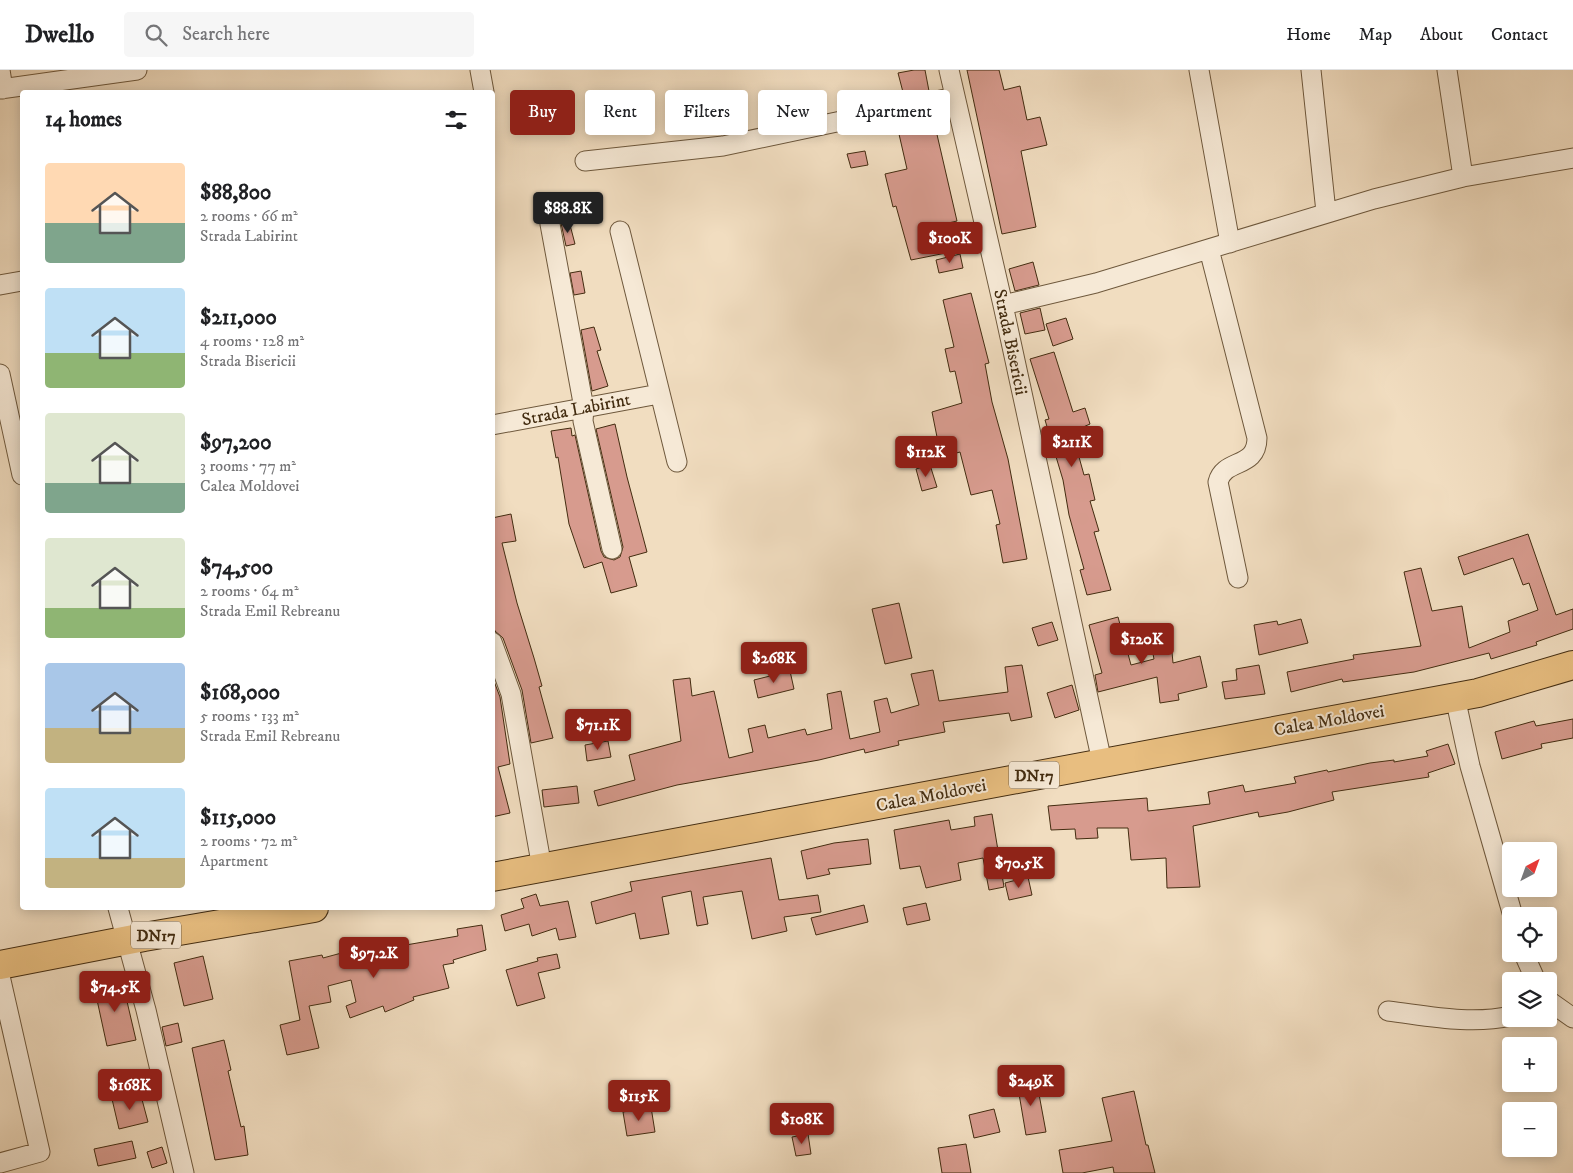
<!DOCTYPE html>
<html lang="en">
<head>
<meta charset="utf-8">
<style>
	body { margin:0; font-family:"IM FELL DW Pica",serif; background:#f6f6f6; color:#202124; height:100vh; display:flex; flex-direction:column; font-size:19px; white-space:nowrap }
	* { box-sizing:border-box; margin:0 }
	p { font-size:16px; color:#757577 }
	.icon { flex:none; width:28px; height:28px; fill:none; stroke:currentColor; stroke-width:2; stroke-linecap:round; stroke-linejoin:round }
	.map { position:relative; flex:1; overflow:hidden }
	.drawer { position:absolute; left:20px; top:20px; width:475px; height:820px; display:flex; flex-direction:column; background:#fff; border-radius:5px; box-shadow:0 2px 12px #0003 }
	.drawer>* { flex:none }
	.guide { position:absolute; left:510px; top:20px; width:475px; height:45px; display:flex; gap:10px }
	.needle { width:32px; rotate:41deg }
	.fabs { position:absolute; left:1502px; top:772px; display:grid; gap:10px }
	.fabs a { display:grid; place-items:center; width:55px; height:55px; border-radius:5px; background:#fff; box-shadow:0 2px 12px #0003; font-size:25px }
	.price { position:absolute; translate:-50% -42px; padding:0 11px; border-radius:5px; background:#8f2418; color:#fff; font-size:16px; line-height:32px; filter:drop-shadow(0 1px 2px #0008) }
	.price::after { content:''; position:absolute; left:50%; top:30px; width:15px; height:11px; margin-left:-8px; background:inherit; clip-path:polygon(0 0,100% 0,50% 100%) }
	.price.active { background:#222; color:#fff }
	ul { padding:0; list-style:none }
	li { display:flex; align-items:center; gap:15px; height:125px; padding:0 25px }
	li span { display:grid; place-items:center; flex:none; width:140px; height:100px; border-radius:5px; color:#555 }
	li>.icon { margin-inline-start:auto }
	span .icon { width:60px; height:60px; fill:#fffc; stroke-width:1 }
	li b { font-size:21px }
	h2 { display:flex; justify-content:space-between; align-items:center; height:60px; padding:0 25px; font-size:21px }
	.pill { padding:0 18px; border-radius:5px; background:#fff; box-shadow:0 2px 12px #0003; font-size:18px; line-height:45px }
	.pill.active { background:#8f2418; color:#fff }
	header { display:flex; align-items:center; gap:30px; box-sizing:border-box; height:70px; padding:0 25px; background:#fff; border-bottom:1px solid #e0e0e0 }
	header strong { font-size:24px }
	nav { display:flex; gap:28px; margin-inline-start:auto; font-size:18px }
	.search { width:350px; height:45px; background:#f6f6f6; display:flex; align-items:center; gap:12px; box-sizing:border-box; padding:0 18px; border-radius:5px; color:#757577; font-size:19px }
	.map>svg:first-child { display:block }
	.building { fill:#d79b8e; stroke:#432c10 }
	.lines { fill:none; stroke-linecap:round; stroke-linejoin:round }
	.minor-casing { stroke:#6e583c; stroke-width:21 }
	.highway-casing { stroke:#432c10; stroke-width:30 }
	.minor { stroke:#f6e9d6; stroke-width:19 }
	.highway { stroke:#e8be80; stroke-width:28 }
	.labels { text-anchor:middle; stroke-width:4; stroke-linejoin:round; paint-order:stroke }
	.shield { fill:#f6e9d6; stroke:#79654b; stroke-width:1 }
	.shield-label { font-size:16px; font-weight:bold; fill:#432c10 }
	.street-label { font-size:18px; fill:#432c10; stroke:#f6e9d6 }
</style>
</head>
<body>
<header>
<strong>Dwello</strong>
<div class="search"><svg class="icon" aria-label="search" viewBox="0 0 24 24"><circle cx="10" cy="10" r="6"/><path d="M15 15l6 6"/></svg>Search here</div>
<nav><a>Home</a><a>Map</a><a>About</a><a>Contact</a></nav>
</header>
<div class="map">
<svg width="1573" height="1103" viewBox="0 0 1573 1103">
	<rect width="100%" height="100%" fill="#f1ddc0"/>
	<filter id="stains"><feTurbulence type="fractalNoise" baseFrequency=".004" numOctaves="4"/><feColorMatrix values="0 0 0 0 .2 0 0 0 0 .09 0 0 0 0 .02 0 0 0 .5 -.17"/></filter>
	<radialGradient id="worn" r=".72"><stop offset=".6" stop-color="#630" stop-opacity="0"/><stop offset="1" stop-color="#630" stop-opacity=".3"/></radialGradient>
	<path class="building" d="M 914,0 L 925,0 L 929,21 L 904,26 L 898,3 Z
		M 967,0 L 999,0 L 1004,20 L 1020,16 L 1027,50 L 1040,47 L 1047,75 L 1021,81 L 1036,157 L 1002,164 Z
		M 932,43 L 957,151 L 940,155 L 946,183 L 911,190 L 896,136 L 893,137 L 885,104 L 907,99 L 896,51 Z
		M 865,81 L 868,95 L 851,98 L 847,84 Z
		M 569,151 L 575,174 L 566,176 L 561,153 Z
		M 960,184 L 963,198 L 939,203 L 936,190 Z
		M 1033,192 L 1039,215 L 1015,221 L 1009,199 Z
		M 581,201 L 585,223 L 574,225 L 570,203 Z
		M 971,223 L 989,293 L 985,294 L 992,332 L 1008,389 L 1027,489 L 1003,493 L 996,455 L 1000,454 L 992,420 L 971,425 L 960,382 L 938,388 L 934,373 L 938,372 L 932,342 L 962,333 L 955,301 L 950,302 L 945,279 L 954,277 L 943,230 Z
		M 1040,238 L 1045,260 L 1025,264 L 1020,243 Z
		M 1066,248 L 1073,269 L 1053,276 L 1046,254 Z
		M 594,257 L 601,280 L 597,281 L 608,316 L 592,321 L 581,260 Z
		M 1054,282 L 1073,342 L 1085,338 L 1090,354 L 1081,358 L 1083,366 L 1074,369 L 1084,405 L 1089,404 L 1095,430 L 1090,431 L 1099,461 L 1094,462 L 1111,520 L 1087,525 L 1080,500 L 1084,499 L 1069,445 L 1063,410 L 1045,350 L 1049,349 L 1030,289 Z
		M 615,354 L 627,407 L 647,482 L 629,487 L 637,516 L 611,523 L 602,492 L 584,498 L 569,454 L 558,387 L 556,388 L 551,361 L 571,358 L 572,366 L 575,365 L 601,481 L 604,487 L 614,490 L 620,487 L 623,477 L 596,359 Z
		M 930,395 L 937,417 L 922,421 L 916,399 Z
		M 511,444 L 516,471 L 502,473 L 517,533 L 534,588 L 542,616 L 539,617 L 553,668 L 531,673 L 522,620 L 503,568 L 495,561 L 492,553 L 492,448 Z
		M 1528,464 L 1556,545 L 1573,539 L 1573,559 L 1536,572 L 1537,575 L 1491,589 L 1489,583 L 1414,602 L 1343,612 L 1342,609 L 1291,622 L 1287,602 L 1354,589 L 1353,585 L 1421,576 L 1404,502 L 1421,498 L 1432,541 L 1462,536 L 1469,578 L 1510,562 L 1508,551 L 1538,540 L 1529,513 L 1523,515 L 1513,488 L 1464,505 L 1458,487 Z
		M 899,533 L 912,588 L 885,594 L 872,539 Z
		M 1118,547 L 1131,595 L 1154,589 L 1153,584 L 1172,582 L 1173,593 L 1200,586 L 1207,617 L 1178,624 L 1179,630 L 1160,633 L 1157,607 L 1098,622 L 1095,605 L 1102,603 L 1089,555 Z
		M 1301,549 L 1308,573 L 1259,585 L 1254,555 L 1277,551 L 1278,555 Z
		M 1052,552 L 1058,570 L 1038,576 L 1032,558 Z
		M 1022,595 L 1032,647 L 1011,651 L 1009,643 L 943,652 L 945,662 L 898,671 L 899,675 L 865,683 L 864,679 L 819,690 L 677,715 L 598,736 L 594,721 L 635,710 L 629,685 L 681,671 L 673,610 L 690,608 L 692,626 L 714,621 L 729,688 L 753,682 L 748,659 L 765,655 L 768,668 L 805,659 L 807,665 L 832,659 L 827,624 L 841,621 L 850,669 L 880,662 L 874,631 L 887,628 L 891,643 L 919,635 L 911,604 L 933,600 L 939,631 L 1008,622 L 1005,597 Z
		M 1259,595 L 1265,624 L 1225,629 L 1222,612 L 1237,610 L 1236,599 Z
		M 790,601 L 794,619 L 758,628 L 754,610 Z
		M 492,606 L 500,627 L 510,694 L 498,697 L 510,743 L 492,747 Z
		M 1072,615 L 1079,640 L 1055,648 L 1047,623 Z
		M 1573,649 L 1573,668 L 1541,674 L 1542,678 L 1502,689 L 1495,662 L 1534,651 L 1536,656 Z
		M 608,671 L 611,687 L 587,691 L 585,675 Z
		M 1448,674 L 1455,694 L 1428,703 L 1429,707 L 1332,722 L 1334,730 L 1288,742 L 1259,747 L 1258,742 L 1193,756 L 1200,817 L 1167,818 L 1166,788 L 1131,790 L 1128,758 L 1097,758 L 1098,768 L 1076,769 L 1075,759 L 1051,760 L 1048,736 L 1147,728 L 1148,741 L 1210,734 L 1208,722 L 1243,715 L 1245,722 L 1296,713 L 1294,707 L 1327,700 L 1328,702 L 1370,693 L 1394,690 L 1394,692 L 1428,686 L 1426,681 Z
		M 577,716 L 579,733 L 544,737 L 542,720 Z
		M 992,744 L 1004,817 L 989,820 L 983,788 L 958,793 L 961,810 L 926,818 L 920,796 L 900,799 L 894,760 L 949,750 L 951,760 L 975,756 L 974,747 Z
		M 868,769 L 871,794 L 828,799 L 830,804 L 807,809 L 801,781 L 834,773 Z
		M 771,788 L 779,830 L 818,825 L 821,842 L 784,847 L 787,861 L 752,869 L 742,821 L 703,827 L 708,854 L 697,856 L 691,821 L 662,827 L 669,864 L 640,869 L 635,843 L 596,854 L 591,832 L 632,821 L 630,812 Z
		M 1028,807 L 1032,825 L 1009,830 L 1005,813 Z
		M 536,824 L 540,836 L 568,831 L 576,867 L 559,870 L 556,858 L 532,866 L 529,854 L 505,861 L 501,845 L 524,838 L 521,829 Z
		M 926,833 L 930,850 L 907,855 L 903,838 Z
		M 864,835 L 868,852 L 816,865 L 811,848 Z
		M 482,855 L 486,880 L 453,890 L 454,893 L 443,895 L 449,918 L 413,927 L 414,930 L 385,942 L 383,936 L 350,948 L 346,936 L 356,932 L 351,910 L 328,916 L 331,932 L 309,936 L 319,978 L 287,985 L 280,955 L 300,950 L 289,891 L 322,885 L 323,888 L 360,878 L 361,882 L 399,870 L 400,876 L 458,866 L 457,859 Z
		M 557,884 L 560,898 L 538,903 L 545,928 L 517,936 L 506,900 L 538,891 L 537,888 Z
		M 203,886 L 213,929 L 184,936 L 174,893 Z
		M 122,910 L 136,970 L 107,976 L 94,916 Z
		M 178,953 L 182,972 L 166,976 L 162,957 Z
		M 224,970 L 231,1000 L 228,1001 L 241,1057 L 244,1056 L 248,1085 L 215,1090 L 192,978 Z
		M 1036,1008 L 1046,1062 L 1026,1065 L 1017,1012 Z
		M 1134,1021 L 1146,1075 L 1148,1075 L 1155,1103 L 1114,1103 L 1113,1097 L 1082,1103 L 1063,1103 L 1059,1080 L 1112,1071 L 1102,1028 Z
		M 140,1022 L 148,1052 L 119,1059 L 112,1029 Z
		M 651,1037 L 655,1062 L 627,1066 L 623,1042 Z
		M 994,1039 L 1000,1062 L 974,1068 L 969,1045 Z
		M 808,1064 L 811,1084 L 796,1086 L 792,1067 Z
		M 132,1071 L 136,1088 L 98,1096 L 94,1079 Z
		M 966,1074 L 971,1103 L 942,1103 L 938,1078 Z
		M 162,1077 L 167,1093 L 152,1098 L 147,1082 Z"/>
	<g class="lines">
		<defs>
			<path id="minor" d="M 0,0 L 3,19
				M 480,0 L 484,22
				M 949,0 L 1003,235 L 1102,692
				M 1199,0 L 1230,173
				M 1311,0 L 1326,142
				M 1447,0 L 1463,107
				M 0,19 L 137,0
				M 585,91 L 723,76 L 955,27
				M 550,154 L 584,338 L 583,351 L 612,479
				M 620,161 L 677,392
				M 1209,179 L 1257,368 C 1257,399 1224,388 1218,412 L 1238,508
				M 0,215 L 22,211
				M 1003,235 L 1096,213 L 1374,129 L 1463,107 L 1573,88
				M 0,304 L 22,405
				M 492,355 L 659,324
				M 492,572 L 511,624 L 542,798
				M 1455,627 L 1470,696 L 1513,846
				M 118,838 L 146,940 L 184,1103
				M 1524,884 L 1536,911
				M 0,906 L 40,1082 L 0,1093
				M 1549,931 L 1573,948
				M 1388,941 C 1429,946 1470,955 1511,946"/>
			<path id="highway" d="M 492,807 L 1478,623 L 1573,595
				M 0,895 L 144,867 L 314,838"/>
		</defs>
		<use href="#minor" class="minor-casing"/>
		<use href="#highway" class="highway-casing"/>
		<use href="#minor" class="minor"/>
		<use href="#highway" class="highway"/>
	</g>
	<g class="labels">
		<g class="shield">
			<rect x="1009" y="691.5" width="50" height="27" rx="4"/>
			<rect x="131" y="851.5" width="50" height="27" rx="4"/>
		</g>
		<g class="shield-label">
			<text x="1034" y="711">DN17</text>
			<text x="156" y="871">DN17</text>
		</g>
		<g class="street-label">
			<text transform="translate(1011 272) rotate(78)" y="6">Strada Bisericii</text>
			<text transform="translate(576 339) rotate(-11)" y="6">Strada Labirint</text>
			<text transform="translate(1329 650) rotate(-10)" y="6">Calea Moldovei</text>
			<text transform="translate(931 725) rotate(-11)" y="6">Calea Moldovei</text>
		</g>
	</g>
	<rect width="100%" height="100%" filter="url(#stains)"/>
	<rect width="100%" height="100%" fill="url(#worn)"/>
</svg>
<div class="fabs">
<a><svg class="needle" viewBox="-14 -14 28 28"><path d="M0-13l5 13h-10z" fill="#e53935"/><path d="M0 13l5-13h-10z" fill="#757577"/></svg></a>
<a><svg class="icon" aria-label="locate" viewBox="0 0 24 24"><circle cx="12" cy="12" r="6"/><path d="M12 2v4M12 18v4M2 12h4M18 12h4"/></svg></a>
<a><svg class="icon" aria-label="layers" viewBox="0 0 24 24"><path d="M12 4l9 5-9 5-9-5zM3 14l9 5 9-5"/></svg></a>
<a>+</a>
<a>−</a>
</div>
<b class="price active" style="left:568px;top:164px">$88.8K</b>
<b class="price" style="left:950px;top:194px">$100K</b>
<b class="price" style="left:1072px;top:398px">$211K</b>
<b class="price" style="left:926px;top:408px">$112K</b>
<b class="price" style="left:1142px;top:595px">$120K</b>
<b class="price" style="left:774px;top:614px">$268K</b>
<b class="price" style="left:598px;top:681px">$71.1K</b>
<b class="price" style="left:1019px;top:819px">$70.5K</b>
<b class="price" style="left:374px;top:909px">$97.2K</b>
<b class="price" style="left:115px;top:943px">$74.5K</b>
<b class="price" style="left:1031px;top:1037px">$249K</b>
<b class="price" style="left:130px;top:1041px">$168K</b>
<b class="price" style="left:639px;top:1052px">$115K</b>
<b class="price" style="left:802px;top:1075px">$108K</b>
<div class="guide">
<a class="pill active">Buy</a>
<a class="pill">Rent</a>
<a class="pill">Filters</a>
<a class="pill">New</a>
<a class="pill">Apartment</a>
</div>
<section class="drawer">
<h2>14 homes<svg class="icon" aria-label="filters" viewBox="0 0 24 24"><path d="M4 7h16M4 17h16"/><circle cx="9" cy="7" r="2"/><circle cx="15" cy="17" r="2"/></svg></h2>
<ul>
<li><span style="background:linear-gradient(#ffd9b3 60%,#7fa58c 0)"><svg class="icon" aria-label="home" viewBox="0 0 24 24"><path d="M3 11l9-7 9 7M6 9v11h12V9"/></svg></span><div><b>$88,800</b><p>2 rooms · 66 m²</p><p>Strada Labirint</p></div></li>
<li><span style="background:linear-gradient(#bfe0f5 65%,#8fb573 0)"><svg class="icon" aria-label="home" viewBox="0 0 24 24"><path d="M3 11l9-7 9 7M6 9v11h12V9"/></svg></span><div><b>$211,000</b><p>4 rooms · 128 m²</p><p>Strada Bisericii</p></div></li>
<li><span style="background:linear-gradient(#dfe7d0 70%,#7fa58c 0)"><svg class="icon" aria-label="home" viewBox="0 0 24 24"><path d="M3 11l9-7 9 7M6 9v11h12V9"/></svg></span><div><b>$97,200</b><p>3 rooms · 77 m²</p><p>Calea Moldovei</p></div></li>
<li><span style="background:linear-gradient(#dfe7d0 70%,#8fb573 0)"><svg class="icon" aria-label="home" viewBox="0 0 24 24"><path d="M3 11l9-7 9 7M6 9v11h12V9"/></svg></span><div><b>$74,500</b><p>2 rooms · 64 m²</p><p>Strada Emil Rebreanu</p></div></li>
<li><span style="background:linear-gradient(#a9c7e8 65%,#c2b280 0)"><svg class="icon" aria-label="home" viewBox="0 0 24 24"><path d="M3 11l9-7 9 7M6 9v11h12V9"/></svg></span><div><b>$168,000</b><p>5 rooms · 133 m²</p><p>Strada Emil Rebreanu</p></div></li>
<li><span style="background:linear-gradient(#bfe0f5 70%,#c2b280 0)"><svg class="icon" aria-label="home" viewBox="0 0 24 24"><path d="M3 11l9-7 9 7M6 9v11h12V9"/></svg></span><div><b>$115,000</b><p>2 rooms · 72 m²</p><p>Apartment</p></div></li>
</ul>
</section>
</div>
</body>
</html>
